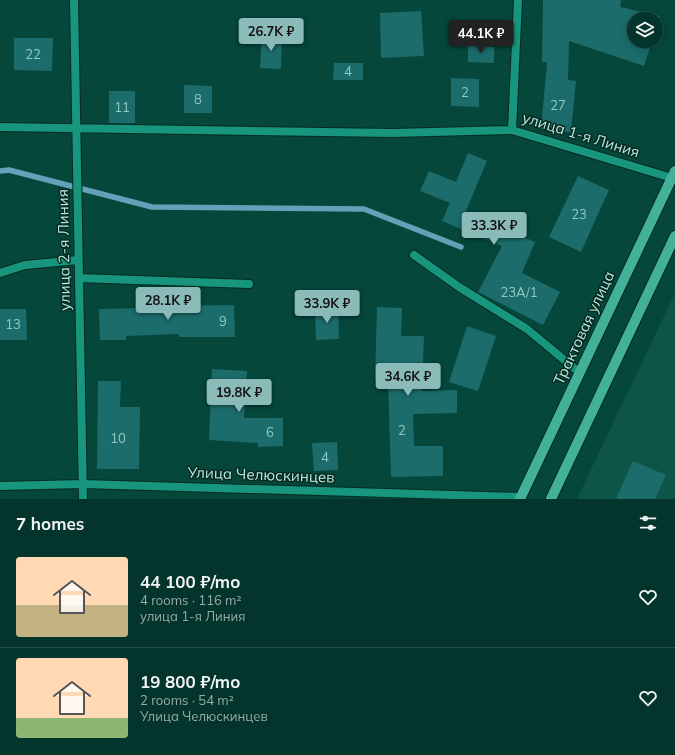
<!DOCTYPE html>
<html lang="en">
<head>
<meta charset="utf-8">
<style>
	body { margin:0; font-family:Mulish,sans-serif; background:#124038; color:#f1f3f6; height:100vh; display:flex; flex-direction:column; font-size:15px; white-space:nowrap }
	* { box-sizing:border-box; margin:0 }
	p { font-size:13px; color:#97aba9 }
	.icon { flex:none; width:22px; height:22px; fill:none; stroke:currentColor; stroke-width:2; stroke-linecap:round; stroke-linejoin:round }
	.map { position:relative; height:499px; overflow:hidden }
	.details { display:flex; flex-direction:column; background:#04352c; flex:1 }
	.details>* { flex:none }
	.controls { position:absolute; left:627px; top:12px; display:grid; gap:8px }
	.controls a { display:grid; place-items:center; width:36px; height:36px; border-radius:50%; background:#04352c; box-shadow:0 2px 10px #0003,0 0 0 1px #255048; font-size:20px }
	.price { position:absolute; translate:-50% -34px; padding:0 9px; border-radius:4px; background:#8bbbb9; color:#111; font-size:13px; line-height:26px; filter:drop-shadow(0 1px 2px #0008) }
	.price::after { content:''; position:absolute; left:50%; top:24px; width:12px; height:9px; margin-left:-6px; background:inherit; clip-path:polygon(0 0,100% 0,50% 100%) }
	.price.current { background:#222; color:#fff }
	ul { padding:0; list-style:none }
	li { display:flex; align-items:center; gap:12px; height:100px; padding:0 16px }
	li+li { border-top:1px solid #255048 }
	li span { display:grid; place-items:center; flex:none; width:112px; height:80px; border-radius:4px; color:#555 }
	li>.icon { margin-inline-start:auto }
	span .icon { width:48px; height:48px; fill:#fffc; stroke-width:1 }
	li b { font-size:17px }
	h2 { display:flex; justify-content:space-between; align-items:center; height:48px; padding:0 16px; font-size:17px }
	.map>svg:first-child { display:block }
	.built { fill:#0c5547 }
	.lines { fill:none; stroke-linecap:round; stroke-linejoin:round }
	.stream { stroke:#61a2b8; stroke-width:5.5 }
	.building { fill:#1c6c6c }
	.lane-casing { stroke:#062a22; stroke-width:10 }
	.street-casing { stroke:#062a22; stroke-width:10 }
	.primary-casing { stroke:#062a22; stroke-width:12 }
	.lane { stroke:#18957d; stroke-width:8 }
	.street { stroke:#18957d; stroke-width:8 }
	.primary { stroke:#43b199; stroke-width:10 }
	.labels { text-anchor:middle; stroke-width:3; stroke-linejoin:round; paint-order:stroke }
	.number-label { font-size:13px; fill:#91cabf }
	.street-label { font-size:15px; fill:#b8e9db; stroke:#062a22 }
</style>
</head>
<body>
<div class="map">
<svg width="675" height="499" viewBox="0 0 675 499">
	<rect width="100%" height="100%" fill="#05473b"/>
	<path class="built" d="M 675,293 L 675,499 L 577,499 Z"/>
	<g class="lines">
		<path class="stream" d="M 0,171 L 9,170 L 152,207 L 364,209 L 461,247"/>
	</g>
	<path class="building" d="M 543,0 L 621,0 L 620,7 L 660,16 L 656,29 L 656,19 L 634,19 L 634,41 L 652,41 L 644,66 L 569,41 L 568,80 L 576,81 L 571,132 L 541,129 L 547,62 L 542,62 Z
		M 421,11 L 424,56 L 381,58 L 380,13 Z
		M 262,35 L 282,36 L 281,69 L 260,68 Z
		M 14,38 L 53,38 L 52,71 L 14,70 Z
		M 468,46 L 494,47 L 494,63 L 468,62 Z
		M 334,63 L 363,63 L 363,80 L 333,80 Z
		M 451,78 L 479,79 L 479,107 L 451,106 Z
		M 184,85 L 212,86 L 212,113 L 184,113 Z
		M 109,91 L 135,91 L 135,123 L 109,123 Z
		M 468,153 L 487,161 L 465,213 L 535,242 L 522,273 L 560,292 L 543,325 L 478,292 L 502,246 L 442,221 L 450,203 L 420,191 L 429,171 L 456,182 Z
		M 578,176 L 609,190 L 581,252 L 549,237 Z
		M 169,302 L 169,306 L 234,305 L 235,337 L 179,337 L 179,334 L 126,336 L 126,340 L 100,340 L 99,309 L 146,308 L 146,303 Z
		M 338,307 L 339,339 L 316,340 L 315,308 Z
		M 377,307 L 402,308 L 401,336 L 424,336 L 422,391 L 457,390 L 457,413 L 413,414 L 414,446 L 443,446 L 443,476 L 391,477 L 388,380 L 375,379 Z
		M 0,309 L 26,309 L 27,340 L 0,340 Z
		M 467,326 L 496,336 L 478,391 L 449,382 Z
		M 212,369 L 247,371 L 244,418 L 283,418 L 283,446 L 258,447 L 258,443 L 209,440 Z
		M 98,381 L 121,381 L 120,407 L 140,407 L 139,469 L 97,469 Z
		M 337,442 L 338,470 L 314,471 L 312,443 Z
		M 633,461 L 666,475 L 655,499 L 616,499 Z"/>
	<g class="lines">
		<defs>
			<path id="lane" d="M 414,255 L 459,287 L 527,329 L 580,373
				M 0,273 L 25,265 L 78,260
				M 79,278 L 249,284"/>
			<path id="street" d="M 74,0 L 83,499
				M 518,0 L 512,130 L 672,178
				M 0,127 L 393,133 L 512,130
				M 0,486 L 83,484 L 521,497"/>
			<path id="primary" d="M 520,499 L 675,171
				M 551,499 L 675,236"/>
		</defs>
		<use href="#lane" class="lane-casing"/>
		<use href="#street" class="street-casing"/>
		<use href="#primary" class="primary-casing"/>
		<use href="#lane" class="lane"/>
		<use href="#street" class="street"/>
		<use href="#primary" class="primary"/>
	</g>
	<g class="labels">
		<g class="number-label">
			<text x="33" y="59">22</text>
			<text x="348" y="76">4</text>
			<text x="465" y="97">2</text>
			<text x="198" y="104">8</text>
			<text x="558" y="110">27</text>
			<text x="122" y="112">11</text>
			<text x="579" y="219">23</text>
			<text x="519" y="297">23А/1</text>
			<text x="223" y="326">9</text>
			<text x="13" y="329">13</text>
			<text x="402" y="435">2</text>
			<text x="270" y="437">6</text>
			<text x="118" y="443">10</text>
			<text x="325" y="462">4</text>
		</g>
		<g class="street-label">
			<text transform="translate(581 135) rotate(17)" y="5">улица 1-я Линия</text>
			<text transform="translate(64 250) rotate(-91)" y="5">улица 2-я Линия</text>
			<text transform="translate(584 328) rotate(-65)" y="5">Трактовая улица</text>
			<text transform="translate(261 475) rotate(2)" y="5">Улица Челюскинцев</text>
		</g>
	</g>
</svg>
<div class="controls">
<a><svg class="icon" aria-label="layers" viewBox="0 0 24 24"><path d="M12 4l9 5-9 5-9-5zM3 14l9 5 9-5"/></svg></a>
</div>
<b class="price" style="left:271px;top:52px">26.7K ₽</b>
<b class="price current" style="left:481px;top:54px">44.1K ₽</b>
<b class="price" style="left:494px;top:246px">33.3K ₽</b>
<b class="price" style="left:168px;top:321px">28.1K ₽</b>
<b class="price" style="left:327px;top:324px">33.9K ₽</b>
<b class="price" style="left:408px;top:397px">34.6K ₽</b>
<b class="price" style="left:239px;top:413px">19.8K ₽</b>
</div>
<section class="details">
<h2>7 homes<svg class="icon" aria-label="filters" viewBox="0 0 24 24"><path d="M4 7h16M4 17h16"/><circle cx="9" cy="7" r="2"/><circle cx="15" cy="17" r="2"/></svg></h2>
<ul>
<li><span style="background:linear-gradient(#ffd9b3 60%,#c2b280 0)"><svg class="icon" aria-label="home" viewBox="0 0 24 24"><path d="M3 11l9-7 9 7M6 9v11h12V9"/></svg></span><div><b>44 100 ₽/mo</b><p>4 rooms · 116 m²</p><p>улица 1-я Линия</p></div><svg class="icon" aria-label="heart" viewBox="0 0 24 24"><path d="M12 20l-8-8c-3-5 5-10 8-4 3-6 11-1 8 4z"/></svg></li>
<li><span style="background:linear-gradient(#ffd9b3 75%,#8fb573 0)"><svg class="icon" aria-label="home" viewBox="0 0 24 24"><path d="M3 11l9-7 9 7M6 9v11h12V9"/></svg></span><div><b>19 800 ₽/mo</b><p>2 rooms · 54 m²</p><p>Улица Челюскинцев</p></div><svg class="icon" aria-label="heart" viewBox="0 0 24 24"><path d="M12 20l-8-8c-3-5 5-10 8-4 3-6 11-1 8 4z"/></svg></li>
</ul>
</section>
</body>
</html>
